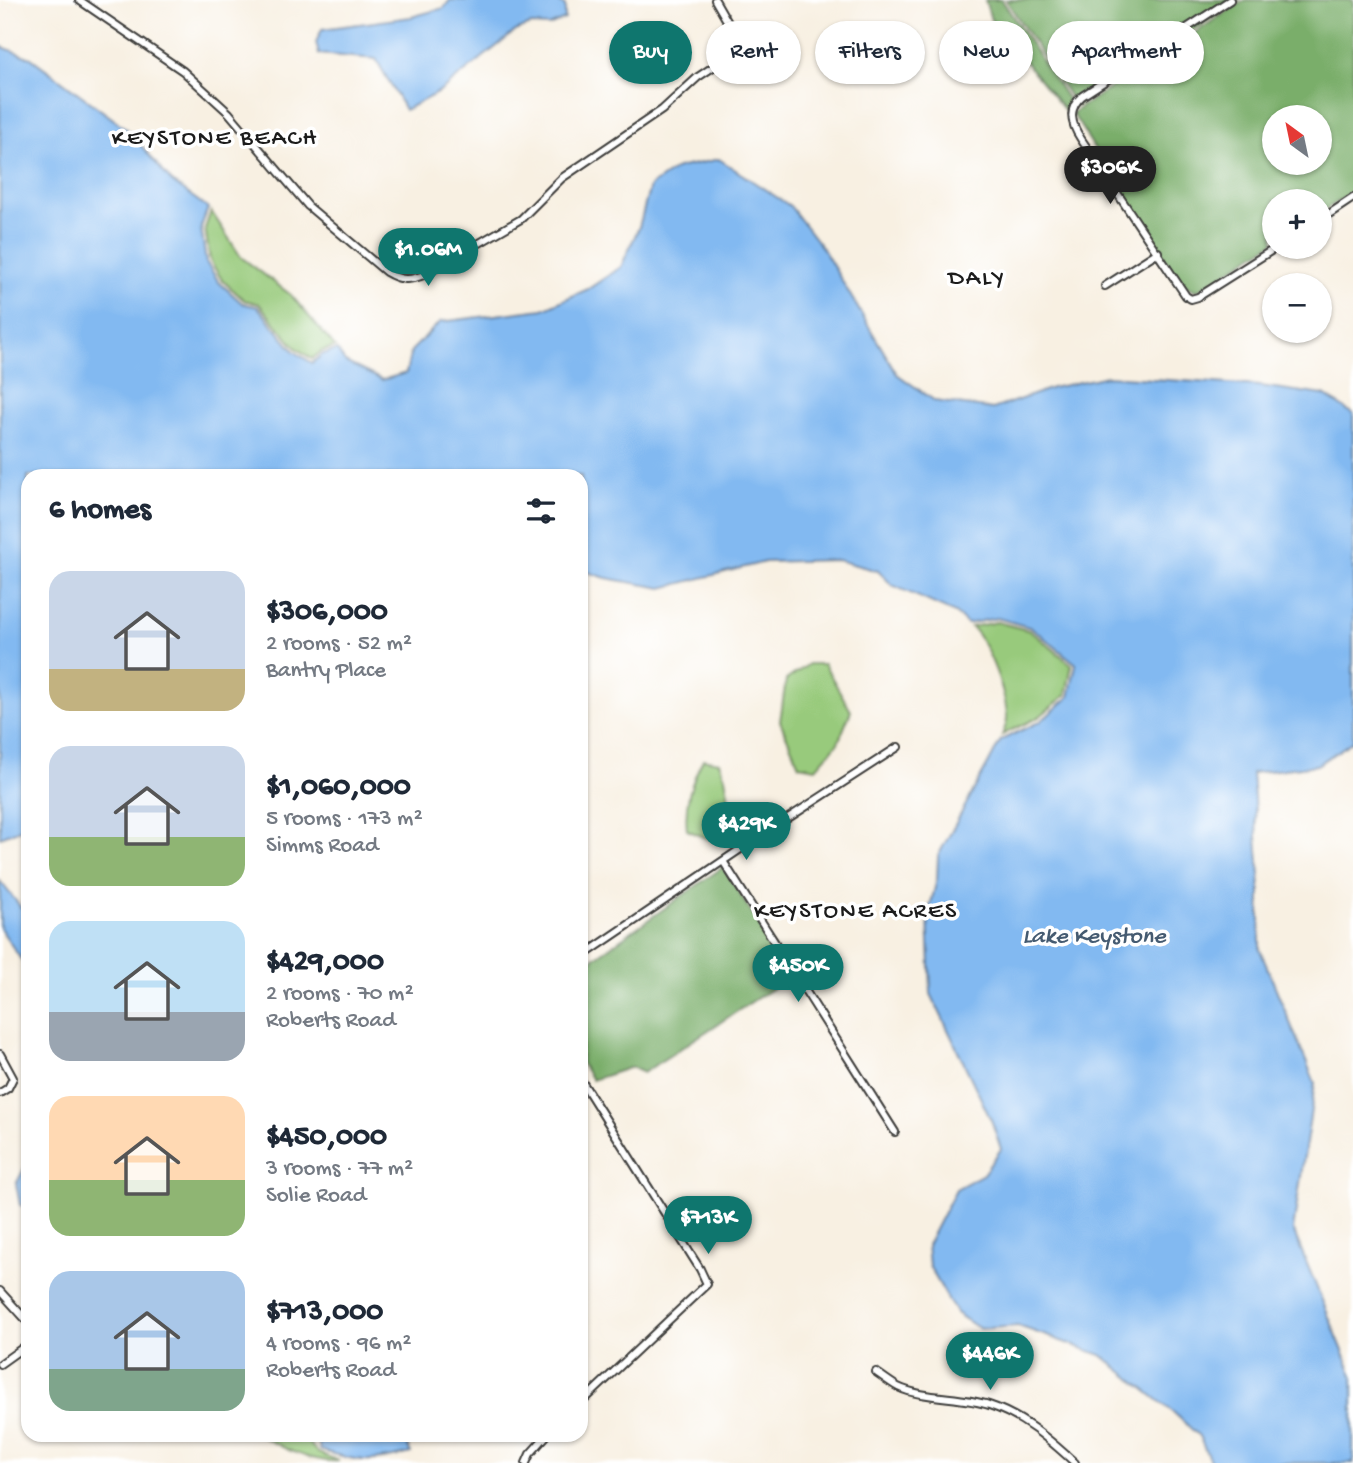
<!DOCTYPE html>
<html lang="en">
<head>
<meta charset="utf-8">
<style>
	body { margin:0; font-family:"Gochi Hand",sans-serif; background:#f6f6f7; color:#1f2937; height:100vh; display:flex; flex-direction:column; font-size:26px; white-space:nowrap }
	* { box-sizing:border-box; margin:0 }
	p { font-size:23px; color:#747a83 }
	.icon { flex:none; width:38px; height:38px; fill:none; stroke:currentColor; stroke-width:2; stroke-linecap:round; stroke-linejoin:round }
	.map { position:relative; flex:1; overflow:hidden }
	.drawer { position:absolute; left:21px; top:469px; width:567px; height:973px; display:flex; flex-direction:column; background:#fff; border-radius:21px; box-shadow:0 2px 5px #0004 }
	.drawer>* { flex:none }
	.banner { position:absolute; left:609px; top:21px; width:639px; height:63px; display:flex; gap:14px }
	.needle { width:46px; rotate:327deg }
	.buttons { position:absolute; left:1262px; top:105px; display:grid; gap:14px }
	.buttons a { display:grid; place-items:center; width:70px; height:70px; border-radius:50%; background:#fff; box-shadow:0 2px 5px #0004; font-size:35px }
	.price { position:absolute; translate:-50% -60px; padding:0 16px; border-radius:24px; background:#0f766e; color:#fff; font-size:23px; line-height:46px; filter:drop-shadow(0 2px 4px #0008) }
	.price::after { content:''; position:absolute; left:50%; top:42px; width:21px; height:16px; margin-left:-10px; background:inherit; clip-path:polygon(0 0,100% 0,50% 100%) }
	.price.active { background:#222; color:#fff }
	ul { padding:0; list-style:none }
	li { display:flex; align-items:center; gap:21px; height:175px; padding:0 28px }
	li span { display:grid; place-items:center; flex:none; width:196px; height:140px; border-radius:21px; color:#555 }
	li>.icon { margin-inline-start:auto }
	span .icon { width:84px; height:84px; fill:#fffc; stroke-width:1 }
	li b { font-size:30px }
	h2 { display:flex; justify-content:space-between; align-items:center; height:84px; padding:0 28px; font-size:30px }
	.chip { padding:0 24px; border-radius:32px; background:#fff; box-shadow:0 2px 5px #0004; font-size:24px; line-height:63px }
	.chip.active { background:#0f766e; color:#fff }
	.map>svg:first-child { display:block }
	.green { fill:#98ca7b; stroke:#5a734c; stroke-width:2 }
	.forest { fill:#7aae6b; stroke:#4b6544; stroke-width:2; fill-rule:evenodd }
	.water { fill:#82b9f1; stroke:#4f6a86; stroke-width:2 }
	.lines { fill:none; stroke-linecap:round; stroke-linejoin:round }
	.street-casing { stroke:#3d3c3a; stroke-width:10 }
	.street { stroke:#fff; stroke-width:6 }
	.labels { text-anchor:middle; stroke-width:7; stroke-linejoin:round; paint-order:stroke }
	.neighbourhood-label { font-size:24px; letter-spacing:2px; fill:#1c1c1c; stroke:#fff }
	.water-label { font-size:24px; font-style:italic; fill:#455b71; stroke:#fff }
</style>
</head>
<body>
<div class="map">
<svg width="1353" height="1463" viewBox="0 0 1353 1463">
	<rect width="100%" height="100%" fill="#fff"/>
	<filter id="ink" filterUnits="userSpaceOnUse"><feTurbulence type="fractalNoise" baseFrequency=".0143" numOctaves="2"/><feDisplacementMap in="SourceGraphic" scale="14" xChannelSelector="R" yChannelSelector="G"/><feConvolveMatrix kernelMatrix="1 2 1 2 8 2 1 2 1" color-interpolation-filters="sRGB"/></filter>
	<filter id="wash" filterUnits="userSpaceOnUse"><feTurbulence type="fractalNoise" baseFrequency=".00686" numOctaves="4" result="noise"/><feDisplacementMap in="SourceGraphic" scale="28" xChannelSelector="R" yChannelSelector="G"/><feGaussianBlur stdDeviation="1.57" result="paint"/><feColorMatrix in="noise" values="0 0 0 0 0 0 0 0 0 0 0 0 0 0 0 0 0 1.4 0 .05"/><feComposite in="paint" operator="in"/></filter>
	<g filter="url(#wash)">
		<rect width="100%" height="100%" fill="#f8f0e2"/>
		<path class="green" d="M 211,211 L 241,257 L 291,295 L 335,347 L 322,351 L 312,359 L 296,348 L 259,304 L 244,300 L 222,280 L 210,261 L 205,228 Z
			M 997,622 L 1031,631 L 1072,665 L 1066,695 L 1039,717 L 1002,735 C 1004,730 1007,724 1007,719 C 1007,695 988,643 971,627 Z
			M 809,664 L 824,664 L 851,711 L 838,743 L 816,768 L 799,765 L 780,721 L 786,680 Z
			M 703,759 L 719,762 L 725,777 L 734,827 L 714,841 L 687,830 C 684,804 691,782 703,759 Z
			M 259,1435 L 301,1435 L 318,1453 L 339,1461 C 311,1463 283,1448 259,1435 Z"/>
		<path class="forest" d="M 985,0 L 1002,0 L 1070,103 L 1067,113 L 991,20 Z
			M 1006,0 L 1239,0 L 1076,106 Z
			M 1245,0 L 1353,0 L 1353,192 L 1320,213 L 1320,201 L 1274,201 L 1274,242 L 1197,291 L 1182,284 L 1156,246 L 1072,113 ZM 1274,117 L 1320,117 L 1320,163 L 1274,163 Z
			M 723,867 L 791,976 L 643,1073 L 632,1067 L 592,1080 L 581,1063 L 581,967 Z"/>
		<path class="water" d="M 450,0 L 557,0 L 565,6 L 565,19 L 549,26 L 531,25 L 517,30 L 441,91 L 405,110 L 376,59 L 319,54 L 316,42 L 322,29 L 411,17 L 444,8 Z
			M 0,46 L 31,58 L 128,130 L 171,181 L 208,208 L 201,227 L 206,262 L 219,282 L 242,303 L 258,307 L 294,351 L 312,363 L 323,354 L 337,350 L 345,362 L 382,380 L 406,373 L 411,351 L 440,322 L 543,309 L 588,289 L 621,267 L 639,227 L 650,186 L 677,168 L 719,159 L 790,206 L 823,249 L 897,374 L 935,401 L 993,409 L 1052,388 L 1107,376 L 1260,386 L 1324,395 L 1353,414 L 1353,741 L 1317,765 L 1252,773 L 1260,875 L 1260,950 L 1315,1083 L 1293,1230 L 1353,1375 L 1353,1463 L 1211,1463 L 1199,1436 L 1173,1412 L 1101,1355 L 1018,1326 L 980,1329 L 956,1313 L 929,1266 L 927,1245 L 956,1189 L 983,1174 L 1001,1149 L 992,1122 L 931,994 L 928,915 L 937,879 L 938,856 L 1001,740 L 1041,721 L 1069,697 L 1076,664 L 1032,628 L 997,618 L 967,624 L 955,613 L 892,585 L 878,571 L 837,560 L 765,562 L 662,588 L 606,578 L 581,570 L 581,476 L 28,476 L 28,826 L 0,837 Z
			M 0,881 L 28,916 L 28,970 L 0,928 Z
			M 28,1162 L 28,1208 L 20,1205 L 16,1184 Z
			M 317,1435 L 402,1435 L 411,1453 C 370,1463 360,1463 320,1450 Z"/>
	</g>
	<g filter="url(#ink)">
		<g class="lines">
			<defs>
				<path id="street" d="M 79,0 L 183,71 L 229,113 L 308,206 L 386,272 C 401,281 410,281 426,274 L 521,219 L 562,178 L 662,110 L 698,77 L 728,57 L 735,41 L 734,33 L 715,0
					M 1230,0 L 1082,96 C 1067,109 1071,124 1081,139 L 1186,296 L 1191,299 L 1198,297 L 1277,247
					M 1320,220 L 1353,198
					M 1105,286 L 1158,252
					M 723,861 L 895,1132
					M 581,957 L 745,846 L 898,747
					M 0,1054 L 13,1078 L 8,1088 L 0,1093
					M 581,1080 L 700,1269 L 707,1284 L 581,1403
					M 0,1291 L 28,1322
					M 0,1364 L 28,1344
					M 876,1372 C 883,1377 891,1383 898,1387 C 923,1399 961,1396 989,1405 C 1023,1416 1050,1440 1075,1463
					M 526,1463 L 530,1454 L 547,1435"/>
			</defs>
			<use href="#street" class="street-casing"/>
			<use href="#street" class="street"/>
		</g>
	</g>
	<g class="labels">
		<g class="neighbourhood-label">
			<text x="215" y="144">KEYSTONE BEACH</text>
			<text x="977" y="284">DALY</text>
			<text x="856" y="917">KEYSTONE ACRES</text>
		</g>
		<g class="water-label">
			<text x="1094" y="942">Lake Keystone</text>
		</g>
	</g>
</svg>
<div class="buttons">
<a><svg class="needle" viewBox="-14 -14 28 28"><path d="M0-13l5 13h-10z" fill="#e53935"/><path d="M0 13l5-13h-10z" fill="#747a83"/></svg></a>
<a>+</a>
<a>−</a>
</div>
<b class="price active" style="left:1110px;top:206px">$306K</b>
<b class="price" style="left:428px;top:288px">$1.06M</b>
<b class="price" style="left:746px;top:862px">$429K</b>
<b class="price" style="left:798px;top:1004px">$450K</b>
<b class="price" style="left:708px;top:1256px">$713K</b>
<b class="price" style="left:990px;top:1392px">$446K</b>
<div class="banner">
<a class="chip active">Buy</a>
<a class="chip">Rent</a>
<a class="chip">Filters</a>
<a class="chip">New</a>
<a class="chip">Apartment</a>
</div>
<section class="drawer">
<h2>6 homes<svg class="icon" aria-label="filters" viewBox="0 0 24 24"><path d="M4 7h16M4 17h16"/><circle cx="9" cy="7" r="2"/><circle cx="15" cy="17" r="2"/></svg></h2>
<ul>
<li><span style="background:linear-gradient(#c9d6e8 70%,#c2b280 0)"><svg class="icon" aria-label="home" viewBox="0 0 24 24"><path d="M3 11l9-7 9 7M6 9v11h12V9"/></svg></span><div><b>$306,000</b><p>2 rooms · 52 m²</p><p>Bantry Place</p></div></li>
<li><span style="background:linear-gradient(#c9d6e8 65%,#8fb573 0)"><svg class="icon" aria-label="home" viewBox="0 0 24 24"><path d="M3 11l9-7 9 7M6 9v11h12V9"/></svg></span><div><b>$1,060,000</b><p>5 rooms · 173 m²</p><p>Simms Road</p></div></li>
<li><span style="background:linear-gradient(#bfe0f5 65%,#9aa5b1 0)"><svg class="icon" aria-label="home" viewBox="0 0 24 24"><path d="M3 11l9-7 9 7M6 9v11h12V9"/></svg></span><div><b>$429,000</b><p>2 rooms · 70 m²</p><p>Roberts Road</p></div></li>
<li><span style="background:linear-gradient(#ffd9b3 60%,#8fb573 0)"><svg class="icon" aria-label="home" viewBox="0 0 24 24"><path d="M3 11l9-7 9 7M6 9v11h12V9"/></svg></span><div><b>$450,000</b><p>3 rooms · 77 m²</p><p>Solie Road</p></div></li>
<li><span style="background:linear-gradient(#a9c7e8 70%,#7fa58c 0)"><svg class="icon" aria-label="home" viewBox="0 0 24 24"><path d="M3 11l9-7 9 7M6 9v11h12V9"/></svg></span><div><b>$713,000</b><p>4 rooms · 96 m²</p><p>Roberts Road</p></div></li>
</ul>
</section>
</div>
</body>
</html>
